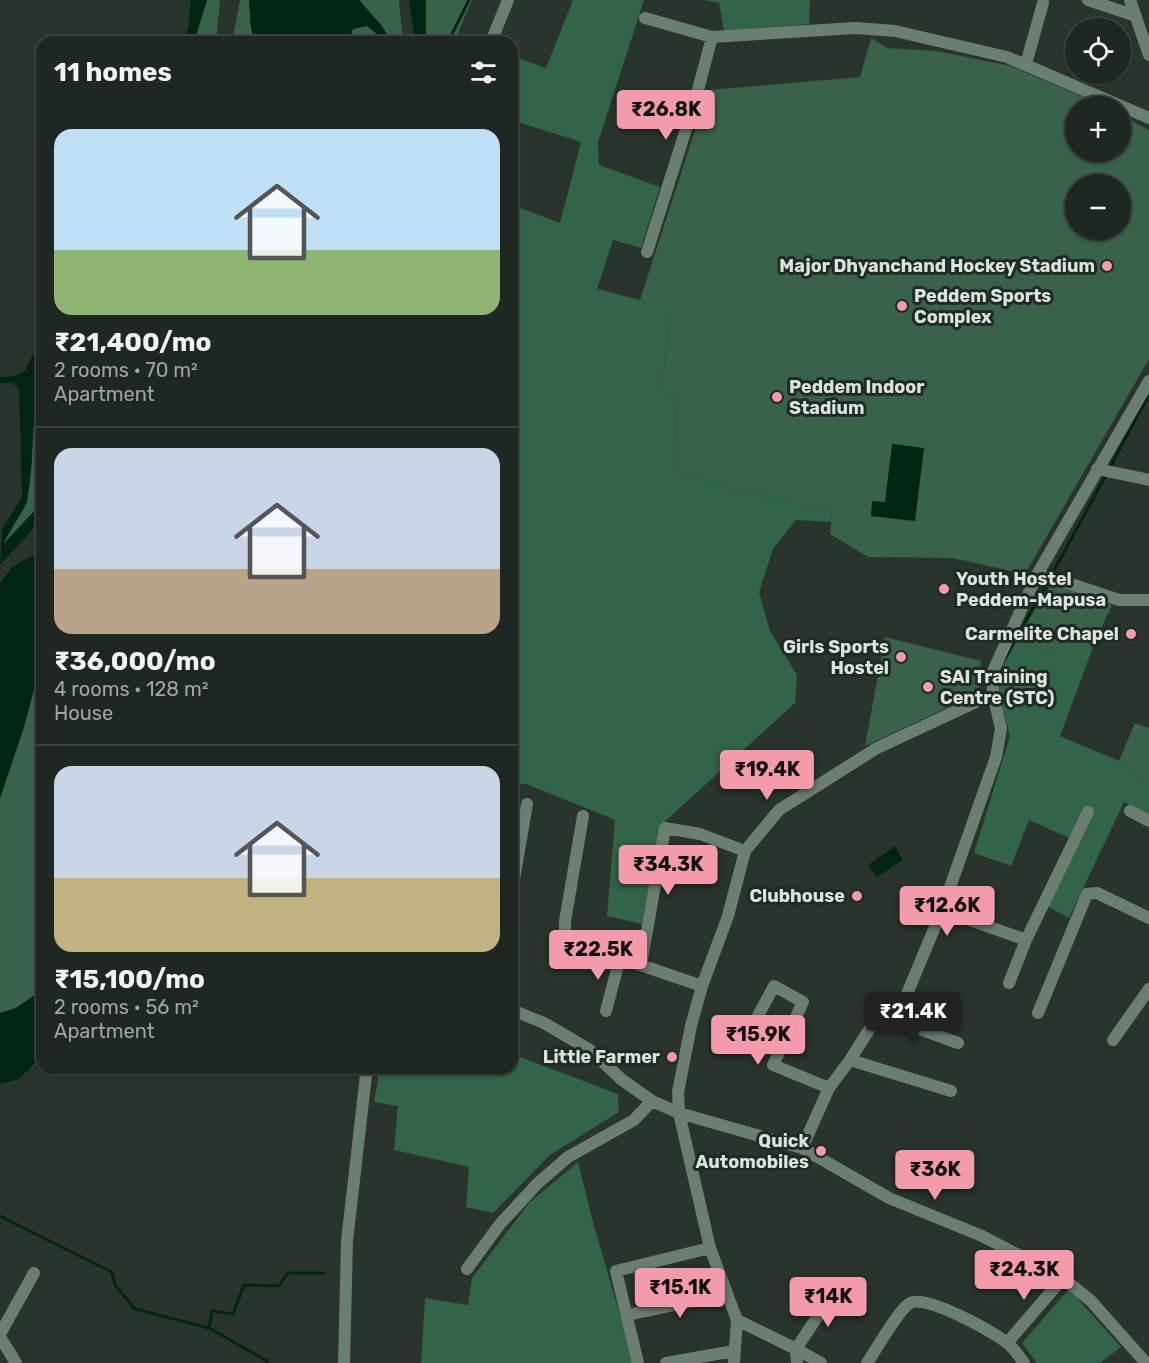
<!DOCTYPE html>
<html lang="en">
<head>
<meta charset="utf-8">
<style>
	body { margin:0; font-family:Rubik,sans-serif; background:#262f2a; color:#f1f3f6; height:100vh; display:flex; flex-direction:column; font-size:22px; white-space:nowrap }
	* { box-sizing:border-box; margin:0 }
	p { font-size:20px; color:#a1a5a5 }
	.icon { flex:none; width:33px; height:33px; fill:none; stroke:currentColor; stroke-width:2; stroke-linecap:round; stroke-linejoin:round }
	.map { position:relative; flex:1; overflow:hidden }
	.panel { position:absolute; left:36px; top:36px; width:482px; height:1038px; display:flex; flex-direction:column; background:#1e2721; border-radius:18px; box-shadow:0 2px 4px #0004,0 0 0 2px #3c443f }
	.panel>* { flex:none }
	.fabs { position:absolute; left:1065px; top:18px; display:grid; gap:12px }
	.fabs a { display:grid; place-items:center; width:66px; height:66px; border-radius:50%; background:#1e2721; box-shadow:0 2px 4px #0004,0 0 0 2px #3c443f; font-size:30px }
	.price { position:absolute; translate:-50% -51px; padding:0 14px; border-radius:6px; background:#f39aab; color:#111; font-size:20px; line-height:39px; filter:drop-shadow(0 2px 3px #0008) }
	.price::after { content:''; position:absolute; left:50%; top:36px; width:18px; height:14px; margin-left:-9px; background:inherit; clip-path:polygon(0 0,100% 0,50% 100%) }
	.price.current { background:#222; color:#fff }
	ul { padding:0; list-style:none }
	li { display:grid; align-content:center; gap:12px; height:318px; padding:0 18px }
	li+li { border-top:2px solid #3c443f }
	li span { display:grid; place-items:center; height:186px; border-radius:18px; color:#555 }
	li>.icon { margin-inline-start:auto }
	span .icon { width:108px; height:108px; fill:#fffc; stroke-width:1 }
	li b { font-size:26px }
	h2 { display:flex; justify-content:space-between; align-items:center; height:72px; padding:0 18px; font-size:26px }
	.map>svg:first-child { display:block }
	.green { fill:#38624a; fill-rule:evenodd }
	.forest { fill:#316448 }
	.water { fill:#002613 }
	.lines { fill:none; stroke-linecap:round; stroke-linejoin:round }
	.stream { stroke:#002613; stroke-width:3 }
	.minor { stroke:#6a7f72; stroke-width:12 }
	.poi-dot { fill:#f39aab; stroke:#1e2a23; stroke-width:2 }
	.labels { text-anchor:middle; stroke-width:6; stroke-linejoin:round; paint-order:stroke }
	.poi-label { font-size:18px; font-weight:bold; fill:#dbe3dd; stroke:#1e2a23; text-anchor:end }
</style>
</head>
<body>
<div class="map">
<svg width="1149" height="1363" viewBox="0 0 1149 1363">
	<rect width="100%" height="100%" fill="#28342c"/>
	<path class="green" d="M 207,0 L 220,0 L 216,42 L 194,42 Z
		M 240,0 L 249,0 L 251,28 L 255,42 L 232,42 Z
		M 359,0 L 399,0 L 403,42 L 392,42 L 381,25 Z
		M 426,0 L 472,0 L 454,42 L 426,42 Z
		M 367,26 L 379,35 L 382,42 L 348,42 L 353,29 Z
		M 871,38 L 887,48 L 937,51 L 1011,66 L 1104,106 L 1076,106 L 1076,152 L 1120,152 L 1121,115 L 1149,130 L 1149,359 L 1025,574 L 952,558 L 868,557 L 830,534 L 832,512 L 724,486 L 672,469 L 679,400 L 661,394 L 671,313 L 640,300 L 708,90 L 860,77 ZM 1076,184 L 1120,184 L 1120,230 L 1076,230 Z
		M 42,364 L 42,503 L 4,545 C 6,528 24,516 27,500 C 37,457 27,405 42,364 Z
		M 1053,582 L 1112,605 L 1096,639 L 1075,633 L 1051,652 L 1040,645 L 1044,621 L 1032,614 Z
		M 885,637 L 981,661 L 979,693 L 865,746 Z
		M 42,674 L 42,990 L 16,1008 L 0,1013 L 0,798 L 24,727 L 34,689 Z
		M 1135,723 L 1149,728 L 1149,783 L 1119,761 Z"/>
	<path class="forest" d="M 573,0 L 644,0 L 598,142 L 599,165 L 660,187 L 641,248 L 613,240 L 597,289 L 640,300 L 671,312 L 661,394 L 679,400 L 672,469 L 724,486 L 832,512 L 831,522 L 796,520 L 773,549 L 759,592 L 770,631 L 797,675 L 795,703 L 660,826 L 642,924 L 607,916 L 615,820 L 526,784 L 512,785 L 512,722 L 520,717 L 518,698 L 512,687 L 512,205 L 560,223 L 581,142 L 512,120 L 512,70 L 520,59 L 546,68 Z
		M 704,0 L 810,0 L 809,24 L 724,31 L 719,3 Z
		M 1032,614 L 1044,621 L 1040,645 L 1051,652 L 1075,632 L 1096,639 L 1060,736 L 1119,761 L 1149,783 L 1149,816 L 1124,802 L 1069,918 L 1047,906 L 1078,842 L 1029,820 L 1011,866 L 974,853 L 1010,736 L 999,696 L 1001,669 Z
		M 512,1054 L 618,1094 L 619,1112 L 550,1155 L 493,1213 L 466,1207 L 469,1167 L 394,1150 L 398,1106 L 374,1102 L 380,1068 L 512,1068 Z
		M 578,1162 L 593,1222 L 634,1363 L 421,1363 L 425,1298 L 468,1305 L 472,1278 L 529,1203 Z
		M 1069,1289 L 1121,1347 L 1100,1363 L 1037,1363 L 1022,1343 Z"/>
	<path class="water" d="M 191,0 L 207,0 L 194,42 L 183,42 L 188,28 Z
		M 249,0 L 359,0 L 381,25 L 392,42 L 382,42 L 378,35 L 367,26 L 353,29 L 348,42 L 255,42 L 251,28 Z
		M 409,0 L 426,0 L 426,42 L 415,42 Z
		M 42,328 L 42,364 L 35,406 L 31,470 L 27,502 L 3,544 L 42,503 C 42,527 15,547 0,565 L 2,529 L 22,497 L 19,388 L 11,383 L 0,383 L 0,377 L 13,376 L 25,371 L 37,346 Z
		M 892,444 L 924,448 L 915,521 L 871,516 L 872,501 L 885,502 Z
		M 42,551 L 42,674 L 34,689 L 24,727 L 0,798 L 0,584 L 12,567 Z
		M 895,846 L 903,860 L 877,877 L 868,865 Z
		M 42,990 L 42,1056 L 19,1079 L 0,1084 L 0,1013 L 16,1008 Z"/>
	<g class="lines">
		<path class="stream" d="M 448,42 L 469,0
			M 1109,469 L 1149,394
			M 1052,574 L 1106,475
			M 1005,658 L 1049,580
			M 0,1216 L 112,1272 L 115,1285 L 135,1309 L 209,1328 L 212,1311 L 233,1314 L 244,1285 L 279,1286 L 288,1273 L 324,1273
			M 209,1328 L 267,1361 L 267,1363"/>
		<path class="minor" d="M 1088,0 L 1136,16
			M 1130,0 L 1149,55
			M 645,18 L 712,37 L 855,28 L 895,31 L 1007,57 L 1149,118
			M 491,42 L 508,0
			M 1026,64 L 1043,3
			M 647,252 L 695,101 L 712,37
			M 1097,469 L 1149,480
			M 1038,573 L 1119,600 L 1149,600
			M 1130,811 L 1149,821
			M 583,816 L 565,921 L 565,942 L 573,948 L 620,958 L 702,986
			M 512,891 L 527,804
			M 942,910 L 1026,940
			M 641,965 L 665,828 L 700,834 L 745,851
			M 1009,983 L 1026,940 L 1088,812
			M 512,1010 L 544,1023 L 590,1050 L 621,1079 L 652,1101 L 679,1113 L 802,1148 L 889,1198 L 982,1236 L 1063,1278 L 1091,1301 L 1146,1363
			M 606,1011 L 620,958
			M 1038,1013 L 1087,894 L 1097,893 L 1149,918
			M 879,1014 L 958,1043
			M 746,1038 L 774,986 L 803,1002 L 773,1065 L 829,1088
			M 1113,1040 L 1149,989
			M 850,1060 L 951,1091
			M 802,1148 L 829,1088 L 850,1060 L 879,1014 L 904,1001 L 942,910 L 996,757 L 1001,729 L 993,694
			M 467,1269 L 500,1224 L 538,1183 L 568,1157 L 634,1120 L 652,1101
			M 627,1315 L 727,1294
			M 737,1320 L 796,1349 L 797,1363
			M 0,1334 L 34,1273
			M 0,1337 L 16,1363
			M 1007,1343 L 1063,1278
			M 344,1363 L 347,1241 L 366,1075 L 369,1068
			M 638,1363 L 616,1271 L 710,1248
			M 666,1363 L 734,1351
			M 734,1363 L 737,1320 L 710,1248 L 679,1113 L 678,1092 L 691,1026 L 702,986 L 728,916 L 745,851 L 779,810 L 877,748 L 993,694 L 993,671 L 1038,573 L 1149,381
			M 821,1363 L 796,1349 L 835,1290
			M 867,1363 C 876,1350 899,1309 910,1303 C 926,1294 991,1331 1006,1342 C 1013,1347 1019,1356 1024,1363"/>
	</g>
	<g class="poi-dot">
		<circle cx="1107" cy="266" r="6"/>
		<circle cx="902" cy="306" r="6"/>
		<circle cx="777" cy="397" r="6"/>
		<circle cx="944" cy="589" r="6"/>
		<circle cx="1131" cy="634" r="6"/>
		<circle cx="901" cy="657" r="6"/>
		<circle cx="928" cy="687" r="6"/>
		<circle cx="857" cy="896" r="6"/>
		<circle cx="672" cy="1057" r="6"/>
		<circle cx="821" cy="1151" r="6"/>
	</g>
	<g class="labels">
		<g class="poi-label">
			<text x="1095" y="272">Major Dhyanchand Hockey Stadium</text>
			<text x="914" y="302" text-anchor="start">Peddem Sports<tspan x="914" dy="21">Complex</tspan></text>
			<text x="789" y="393" text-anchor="start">Peddem Indoor<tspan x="789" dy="21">Stadium</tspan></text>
			<text x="956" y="585" text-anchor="start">Youth Hostel<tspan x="956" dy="21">Peddem-Mapusa</tspan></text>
			<text x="1119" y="640">Carmelite Chapel</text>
			<text x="889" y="653">Girls Sports<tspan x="889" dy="21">Hostel</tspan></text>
			<text x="940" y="683" text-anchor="start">SAI Training<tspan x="940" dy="21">Centre (STC)</tspan></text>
			<text x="845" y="902">Clubhouse</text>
			<text x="660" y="1063">Little Farmer</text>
			<text x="809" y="1147">Quick<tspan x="809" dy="21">Automobiles</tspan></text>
		</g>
	</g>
</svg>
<div class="fabs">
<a><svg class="icon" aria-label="locate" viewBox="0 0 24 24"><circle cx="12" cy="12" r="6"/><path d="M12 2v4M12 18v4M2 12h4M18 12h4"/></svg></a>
<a>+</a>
<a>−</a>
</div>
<b class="price" style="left:666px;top:141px">₹26.8K</b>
<b class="price" style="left:767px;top:801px">₹19.4K</b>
<b class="price" style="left:668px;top:896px">₹34.3K</b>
<b class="price" style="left:947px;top:937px">₹12.6K</b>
<b class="price" style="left:598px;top:981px">₹22.5K</b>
<b class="price current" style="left:913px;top:1043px">₹21.4K</b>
<b class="price" style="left:758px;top:1066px">₹15.9K</b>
<b class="price" style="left:935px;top:1201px">₹36K</b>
<b class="price" style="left:1024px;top:1301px">₹24.3K</b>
<b class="price" style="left:680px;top:1319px">₹15.1K</b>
<b class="price" style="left:828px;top:1328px">₹14K</b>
<section class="panel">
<h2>11 homes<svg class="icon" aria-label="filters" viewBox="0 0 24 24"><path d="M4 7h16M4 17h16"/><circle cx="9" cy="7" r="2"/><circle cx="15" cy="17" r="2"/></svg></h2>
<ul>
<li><span style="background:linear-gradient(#bfe0f5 65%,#8fb573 0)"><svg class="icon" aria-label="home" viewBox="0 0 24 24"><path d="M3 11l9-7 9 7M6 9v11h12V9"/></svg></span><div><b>₹21,400/mo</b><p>2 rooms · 70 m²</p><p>Apartment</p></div></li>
<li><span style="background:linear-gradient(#c9d6e8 65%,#b9a48a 0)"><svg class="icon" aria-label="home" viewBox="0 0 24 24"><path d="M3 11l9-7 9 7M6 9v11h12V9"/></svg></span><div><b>₹36,000/mo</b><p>4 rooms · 128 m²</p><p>House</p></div></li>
<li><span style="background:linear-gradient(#c9d6e8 60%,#c2b280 0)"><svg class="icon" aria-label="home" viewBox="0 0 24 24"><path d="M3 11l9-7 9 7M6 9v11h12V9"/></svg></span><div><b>₹15,100/mo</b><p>2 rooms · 56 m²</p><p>Apartment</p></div></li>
</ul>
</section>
</div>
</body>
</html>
